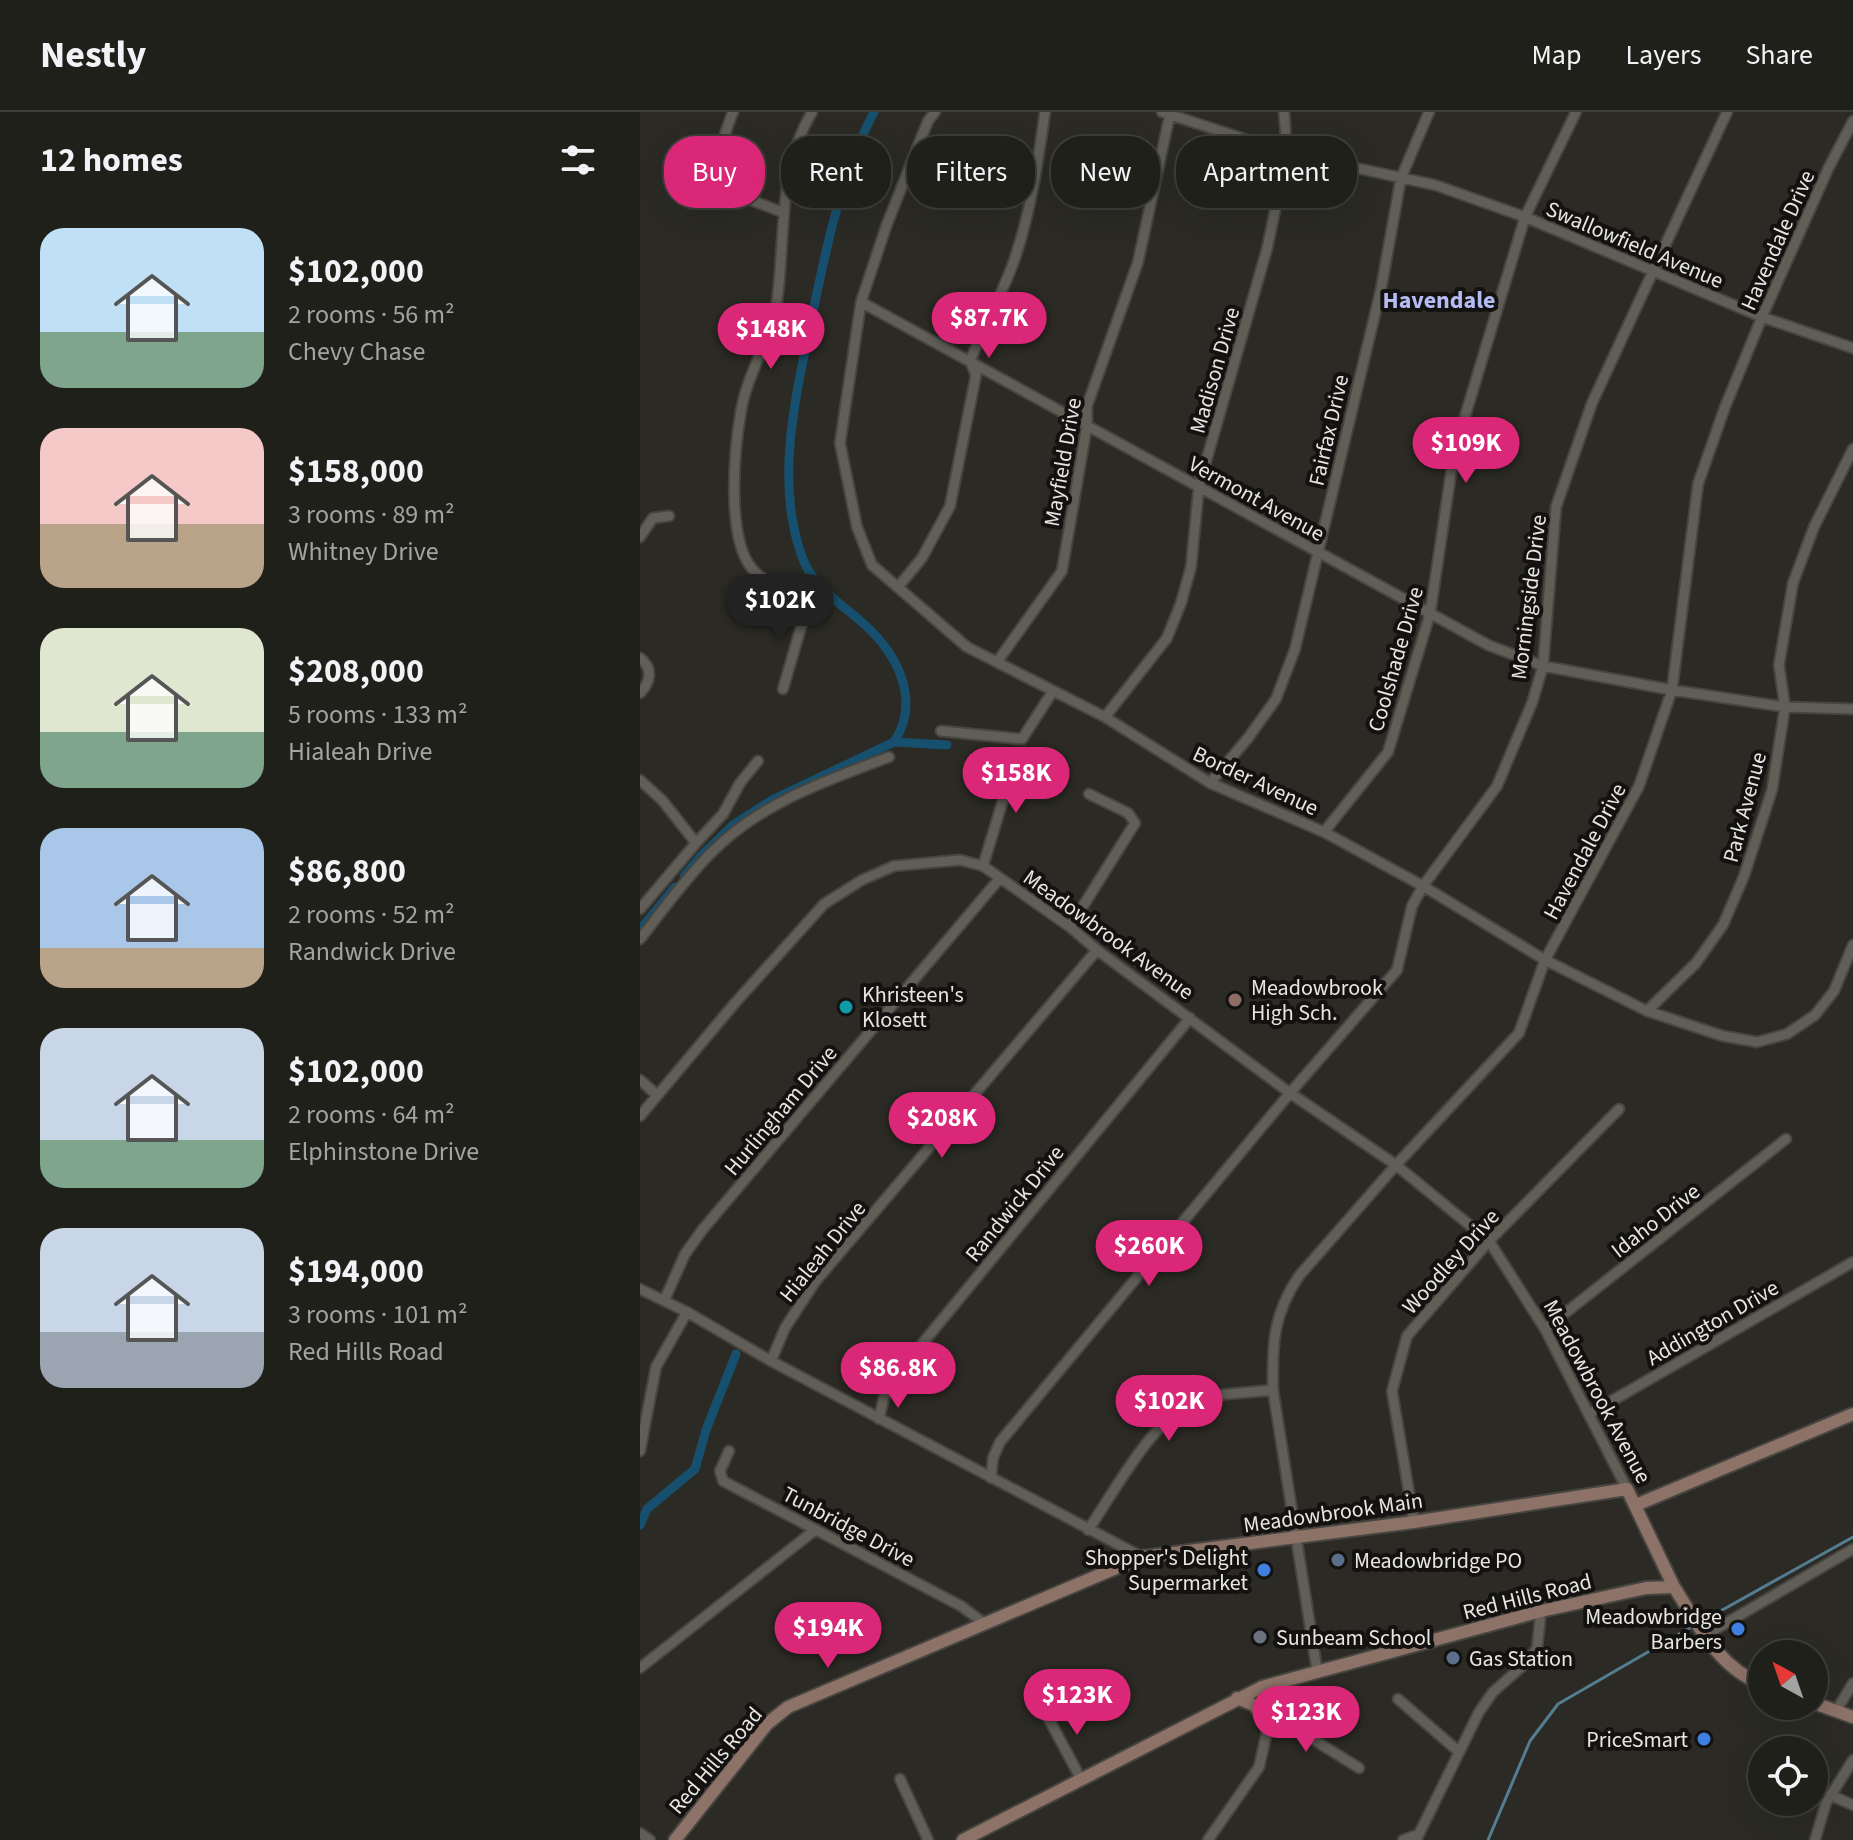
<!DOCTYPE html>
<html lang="en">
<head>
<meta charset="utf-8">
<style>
	body { margin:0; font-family:"Source Sans 3",sans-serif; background:#2d2d28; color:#f1f3f6; height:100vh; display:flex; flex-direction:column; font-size:30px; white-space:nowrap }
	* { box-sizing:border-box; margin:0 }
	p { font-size:26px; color:#a2a3a3 }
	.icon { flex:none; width:44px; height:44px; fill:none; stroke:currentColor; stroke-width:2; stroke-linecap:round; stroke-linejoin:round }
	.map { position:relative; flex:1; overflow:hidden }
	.drawer { display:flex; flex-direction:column; background:#20201b; width:640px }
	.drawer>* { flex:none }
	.banner { position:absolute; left:24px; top:24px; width:760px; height:72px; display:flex; gap:16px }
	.needle { width:52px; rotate:320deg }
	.controls { position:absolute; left:1108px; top:1528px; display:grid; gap:16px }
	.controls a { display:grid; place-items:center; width:80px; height:80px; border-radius:50%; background:#20201b; box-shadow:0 8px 32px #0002,0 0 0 2px #3d3e3a; font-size:40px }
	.price { position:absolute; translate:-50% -68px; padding:0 18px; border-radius:28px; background:#db2777; color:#fff; font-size:26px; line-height:52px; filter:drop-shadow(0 2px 4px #0008) }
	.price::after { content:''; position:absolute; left:50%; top:48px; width:24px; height:18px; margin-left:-12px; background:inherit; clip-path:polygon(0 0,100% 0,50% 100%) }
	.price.on { background:#222; color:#fff }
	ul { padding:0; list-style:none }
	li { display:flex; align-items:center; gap:24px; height:200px; padding:0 40px }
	li span { display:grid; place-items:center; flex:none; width:224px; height:160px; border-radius:24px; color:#555 }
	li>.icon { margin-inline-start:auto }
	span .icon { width:96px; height:96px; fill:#fffc; stroke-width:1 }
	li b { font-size:34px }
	h2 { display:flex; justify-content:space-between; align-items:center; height:96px; padding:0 40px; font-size:34px }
	.chip { padding:0 28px; border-radius:32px; background:#20201b; box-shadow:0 8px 32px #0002,0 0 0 2px #3d3e3a; font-size:28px; line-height:72px }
	.chip.on { background:#db2777; color:#fff }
	header { display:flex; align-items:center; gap:48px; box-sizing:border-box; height:112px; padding:0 40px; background:#20201b; border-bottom:2px solid #3d3e3a }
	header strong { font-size:38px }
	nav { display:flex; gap:44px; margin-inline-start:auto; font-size:28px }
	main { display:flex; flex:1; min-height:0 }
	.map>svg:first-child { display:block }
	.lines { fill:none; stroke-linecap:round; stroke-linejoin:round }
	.stream { stroke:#557d91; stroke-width:3 }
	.canal { stroke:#17506e; stroke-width:9 }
	.street-casing { stroke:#474540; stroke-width:13 }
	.secondary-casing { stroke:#474540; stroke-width:16 }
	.street { stroke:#605e57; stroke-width:9 }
	.secondary { stroke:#8d7268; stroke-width:12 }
	.education-dot { fill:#8d6e63; stroke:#131210; stroke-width:3 }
	.culture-dot { fill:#0f9aa8; stroke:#131210; stroke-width:3 }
	.service-dot { fill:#5c6f8a; stroke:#131210; stroke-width:3 }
	.shop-dot { fill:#3f7fe0; stroke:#131210; stroke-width:3 }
	.worship-dot { fill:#6b7280; stroke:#131210; stroke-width:3 }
	.labels { text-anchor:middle; stroke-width:8; stroke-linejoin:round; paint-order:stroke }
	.street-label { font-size:22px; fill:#e7e6e2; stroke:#131210 }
	.poi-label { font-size:22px; fill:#e7e6e2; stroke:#131210; text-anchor:start }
	.neighbourhood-label { font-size:24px; font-weight:bold; fill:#b5bcf4; stroke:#131210 }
</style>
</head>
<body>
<header>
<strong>Nestly</strong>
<nav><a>Map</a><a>Layers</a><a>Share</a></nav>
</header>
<main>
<section class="drawer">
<h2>12 homes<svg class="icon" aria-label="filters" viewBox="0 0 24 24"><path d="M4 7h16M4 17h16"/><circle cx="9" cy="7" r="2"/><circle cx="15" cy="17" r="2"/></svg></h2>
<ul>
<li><span style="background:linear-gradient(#bfe0f5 65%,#7fa58c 0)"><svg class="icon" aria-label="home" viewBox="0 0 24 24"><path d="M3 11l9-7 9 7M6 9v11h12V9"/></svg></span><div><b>$102,000</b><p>2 rooms · 56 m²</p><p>Chevy Chase</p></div></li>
<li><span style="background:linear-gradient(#f6c9c9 60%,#b9a48a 0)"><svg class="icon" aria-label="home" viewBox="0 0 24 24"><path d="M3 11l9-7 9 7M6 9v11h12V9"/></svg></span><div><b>$158,000</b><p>3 rooms · 89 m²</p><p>Whitney Drive</p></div></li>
<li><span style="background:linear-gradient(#dfe7d0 65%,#7fa58c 0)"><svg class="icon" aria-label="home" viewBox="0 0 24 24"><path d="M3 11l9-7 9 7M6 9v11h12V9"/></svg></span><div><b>$208,000</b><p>5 rooms · 133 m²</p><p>Hialeah Drive</p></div></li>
<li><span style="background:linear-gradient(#a9c7e8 75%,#b9a48a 0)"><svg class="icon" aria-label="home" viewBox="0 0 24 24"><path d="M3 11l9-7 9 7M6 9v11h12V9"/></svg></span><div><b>$86,800</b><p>2 rooms · 52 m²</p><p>Randwick Drive</p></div></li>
<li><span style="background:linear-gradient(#c9d6e8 70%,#7fa58c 0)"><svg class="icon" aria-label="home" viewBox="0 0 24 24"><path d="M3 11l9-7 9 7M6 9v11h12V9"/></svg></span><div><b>$102,000</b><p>2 rooms · 64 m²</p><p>Elphinstone Drive</p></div></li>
<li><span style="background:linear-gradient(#c9d6e8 65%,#9aa5b1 0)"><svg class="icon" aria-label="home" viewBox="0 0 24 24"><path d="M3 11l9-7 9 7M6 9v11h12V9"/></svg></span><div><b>$194,000</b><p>3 rooms · 101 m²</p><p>Red Hills Road</p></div></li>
</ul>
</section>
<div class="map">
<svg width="1213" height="1728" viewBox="0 0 1213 1728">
	<rect width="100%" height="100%" fill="#2b2a24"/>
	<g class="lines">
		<path class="stream" d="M 1059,1511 L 1213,1425
			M 848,1728 L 890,1629 L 918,1592 L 1053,1514"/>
		<path class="canal" d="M 234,0 C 200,65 186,137 171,209 C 156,285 135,366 161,442 C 172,476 200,490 225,513 C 258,543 281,589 254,630
			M 44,764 L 62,743 L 93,713 L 132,688 L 254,630 L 307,633
			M 0,818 L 35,775
			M 0,1413 L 7,1397 L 55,1357 L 66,1318 L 96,1242"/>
		<defs>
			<path id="street" d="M 93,0 C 85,20 74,54 82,74 L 95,82 L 142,100
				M 172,0 C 137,59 146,124 137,189 C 131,227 107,262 101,299 C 94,338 87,422 110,454 C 117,464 128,470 139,476 C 154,485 166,491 184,491
				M 295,0 L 288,9 L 247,112 L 221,190 L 200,331 L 217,415 L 232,453 L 327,535 L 465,605 L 570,671 L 684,720 L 783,774 L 905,848 L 1007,899 L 1083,924 L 1117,930 L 1147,922 L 1175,903 L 1194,879 L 1213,833
				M 522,0 L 647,41 L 795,73 L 885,105 L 1122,205 L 1213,236
				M 221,190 L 848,533 L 903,554 L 1032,578 L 1145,595 L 1213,597
				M 0,425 L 13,406 L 29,404
				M 258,475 L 282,446 L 310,394 L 336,263 L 330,249 C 344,215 363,181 375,146 C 391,98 398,50 405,0
				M 0,546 C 13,556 11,570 0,581
				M 357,550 L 422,459 L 447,313 L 447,294 L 498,150 L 530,2
				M 143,577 L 168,491
				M 465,605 L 527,526 L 541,491 L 551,455 L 559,374 L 627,137 L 647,41 L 644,0
				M 301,619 L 382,627 L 413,579
				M 0,668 L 22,688 L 56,731
				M 570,671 L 608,626 L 636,587 L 655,537 L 741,177 L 761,66 L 789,0
				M 684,720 L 748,640 L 790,502 L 814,341 L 885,105 L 936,0
				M 343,754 L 377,642
				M 0,797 L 56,731 L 83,702 L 100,671 L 118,649
				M 430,815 L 495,711 L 488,701 L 449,682
				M 0,827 C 23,798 45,767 71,741 C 120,691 185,669 249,645
				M 1007,899 L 1056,851 L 1083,813 L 1104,764 L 1132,678 L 1145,595 L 1139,553 L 1153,471 L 1174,415 L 1213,337
				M 0,968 L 16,982
				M 0,1004 L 95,891 L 184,792 L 222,768 L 254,754 L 320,748 L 343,754 L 430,815 L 457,838 L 650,981 L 756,1053 L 849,1129 L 905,1217 L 987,1377
				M 0,1177 L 47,1200 L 131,1249 L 502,1445
				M 24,1189 L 45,1142 L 63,1117 L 360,766
				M 905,1217 L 1146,1027
				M 131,1249 L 145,1216 L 175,1170 L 457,838
				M 949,1302 L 1213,1150
				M 239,1307 L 244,1285 L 259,1260 L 550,906
				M 0,1339 L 16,1255 L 47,1200
				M 89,1339 L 80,1359 L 83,1369 L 321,1494 L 344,1511
				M 351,1366 L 353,1346 L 360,1330 L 650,981 L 757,858 L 772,794 L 783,774 L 857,674 L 892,591 L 903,554 L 916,395 L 952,291 L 1087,0
				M 774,1410 L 752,1279 L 767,1224 L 849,1129 L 979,997
				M 448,1418 C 473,1382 513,1306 554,1290 C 577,1280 609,1281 633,1278
				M 1064,1524 L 1213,1437
				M 0,1556 L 175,1418
				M 677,1558 L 633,1278 C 632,1233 633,1202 659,1164 L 756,1053 L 879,921 L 905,848 L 999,674 L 1032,578 L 1058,372 L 1085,295 L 1122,205 L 1188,57 L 1213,9
				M 758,1587 L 818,1639
				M 404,1598 L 441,1667
				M 1196,1599 L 1213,1571
				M 631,1601 L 719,1656
				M 260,1667 L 288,1728
				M 1190,1683 L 1213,1693
				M 0,1721 L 10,1728
				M 568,1728 L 619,1655 L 635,1584 L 644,1568
				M 763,1728 L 779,1722
				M 776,1728 L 839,1600 L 853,1580 L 888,1549 L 897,1536 L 901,1499
				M 1175,1728 L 1186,1691 L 1213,1648"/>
			<path id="secondary" d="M 996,1393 L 1213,1302
				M 597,1586 L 614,1593 L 629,1613
				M 1174,1591 L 1213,1605
				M 35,1728 L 127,1612 L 148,1595 L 502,1445 L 774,1410 L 987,1377 L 1034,1475
				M 323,1728 L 622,1575 L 901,1499 L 1006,1476 L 1034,1475 C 1058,1512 1078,1556 1122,1572"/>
		</defs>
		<use href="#street" class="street-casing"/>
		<use href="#secondary" class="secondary-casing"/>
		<use href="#street" class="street"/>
		<use href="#secondary" class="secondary"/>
	</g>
	<circle class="education-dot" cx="595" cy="888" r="8"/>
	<circle class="culture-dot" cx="206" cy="895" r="8"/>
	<g class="service-dot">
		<circle cx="698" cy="1448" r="8"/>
		<circle cx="813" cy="1546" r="8"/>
	</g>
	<g class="shop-dot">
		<circle cx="624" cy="1458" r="8"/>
		<circle cx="1098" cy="1517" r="8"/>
		<circle cx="1064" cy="1627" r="8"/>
	</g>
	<circle class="worship-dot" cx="620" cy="1525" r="8"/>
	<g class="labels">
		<g class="street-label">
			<text transform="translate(1137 128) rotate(-66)" y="8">Havendale Drive</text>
			<text transform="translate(995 132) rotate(23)" y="8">Swallowfield Avenue</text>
			<text transform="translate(574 258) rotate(-74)" y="8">Madison Drive</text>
			<text transform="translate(688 318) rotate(-77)" y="8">Fairfax Drive</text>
			<text transform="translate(422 350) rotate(-80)" y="8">Mayfield Drive</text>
			<text transform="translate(617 386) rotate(29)" y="8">Vermont Avenue</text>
			<text transform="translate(888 485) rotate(-83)" y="8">Morningside Drive</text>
			<text transform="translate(755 547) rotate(-74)" y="8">Coolshade Drive</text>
			<text transform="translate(616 668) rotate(25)" y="8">Border Avenue</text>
			<text transform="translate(1104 695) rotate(-75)" y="8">Park Avenue</text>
			<text transform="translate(944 739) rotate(-62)" y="8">Havendale Drive</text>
			<text transform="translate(469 822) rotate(36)" y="8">Meadowbrook Avenue</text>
			<text transform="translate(140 998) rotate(-50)" y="8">Hurlingham Drive</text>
			<text transform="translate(374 1091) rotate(-51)" y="8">Randwick Drive</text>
			<text transform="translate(1015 1108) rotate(-38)" y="8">Idaho Drive</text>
			<text transform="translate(182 1139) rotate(-51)" y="8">Hialeah Drive</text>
			<text transform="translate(810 1149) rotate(-48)" y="8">Woodley Drive</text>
			<text transform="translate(1072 1210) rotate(-30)" y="8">Addington Drive</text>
			<text transform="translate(958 1279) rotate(62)" y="8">Meadowbrook Avenue</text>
			<text transform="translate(693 1400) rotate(-8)" y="8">Meadowbrook Main</text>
			<text transform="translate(209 1414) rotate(28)" y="8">Tunbridge Drive</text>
			<text transform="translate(887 1484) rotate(-14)" y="8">Red Hills Road</text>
			<text transform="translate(75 1648) rotate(-50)" y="8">Red Hills Road</text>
		</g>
		<g class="poi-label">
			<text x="611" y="883">Meadowbrook<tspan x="611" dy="25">High Sch.</tspan></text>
			<text x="222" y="890">Khristeen's<tspan x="222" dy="25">Klosett</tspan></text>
			<text x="608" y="1453" text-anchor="end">Shopper's Delight<tspan x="608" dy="25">Supermarket</tspan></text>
			<text x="714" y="1456">Meadowbridge PO</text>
			<text x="1082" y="1512" text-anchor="end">Meadowbridge<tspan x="1082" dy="25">Barbers</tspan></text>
			<text x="636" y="1533">Sunbeam School</text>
			<text x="829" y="1554">Gas Station</text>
			<text x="1048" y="1635" text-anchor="end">PriceSmart</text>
		</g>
		<g class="neighbourhood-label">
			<text x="799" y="196">Havendale</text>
		</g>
	</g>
</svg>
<div class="controls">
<a><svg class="needle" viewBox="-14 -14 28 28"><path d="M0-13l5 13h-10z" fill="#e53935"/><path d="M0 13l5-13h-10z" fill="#a2a3a3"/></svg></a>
<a><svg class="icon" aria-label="locate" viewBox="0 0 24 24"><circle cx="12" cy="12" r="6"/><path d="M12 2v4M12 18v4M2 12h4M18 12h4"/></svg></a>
</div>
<b class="price" style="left:349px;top:248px">$87.7K</b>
<b class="price" style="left:131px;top:259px">$148K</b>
<b class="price" style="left:826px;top:373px">$109K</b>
<b class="price on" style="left:140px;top:530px">$102K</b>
<b class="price" style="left:376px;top:703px">$158K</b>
<b class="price" style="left:302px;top:1048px">$208K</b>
<b class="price" style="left:509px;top:1176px">$260K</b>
<b class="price" style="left:258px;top:1298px">$86.8K</b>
<b class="price" style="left:529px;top:1331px">$102K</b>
<b class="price" style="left:188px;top:1558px">$194K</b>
<b class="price" style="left:437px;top:1625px">$123K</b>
<b class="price" style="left:666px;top:1642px">$123K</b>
<div class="banner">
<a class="chip on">Buy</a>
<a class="chip">Rent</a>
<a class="chip">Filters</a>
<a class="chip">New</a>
<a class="chip">Apartment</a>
</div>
</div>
</main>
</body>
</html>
